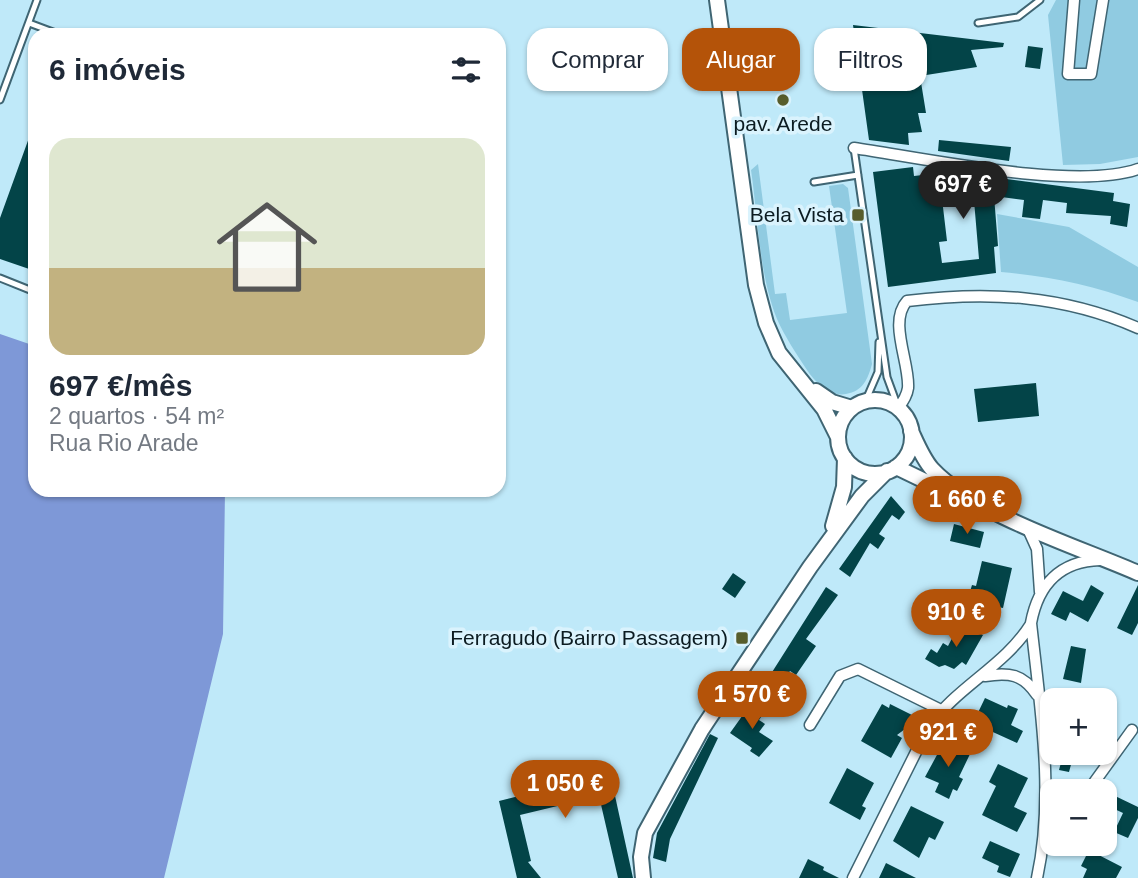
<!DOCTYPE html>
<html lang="pt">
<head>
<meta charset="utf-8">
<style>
	body { margin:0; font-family:Helvetica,sans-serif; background:#f6f6f7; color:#1f2937; height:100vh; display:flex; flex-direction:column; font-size:26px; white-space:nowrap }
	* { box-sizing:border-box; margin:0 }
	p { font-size:23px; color:#747a83 }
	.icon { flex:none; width:38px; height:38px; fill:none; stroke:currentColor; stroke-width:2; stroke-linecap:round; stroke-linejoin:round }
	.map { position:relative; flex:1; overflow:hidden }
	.panel { position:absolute; left:28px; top:28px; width:478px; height:469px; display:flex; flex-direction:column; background:#fff; border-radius:21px; box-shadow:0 2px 5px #0004 }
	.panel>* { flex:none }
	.top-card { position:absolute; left:527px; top:28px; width:506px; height:63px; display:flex; gap:14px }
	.tools { position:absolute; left:1040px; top:688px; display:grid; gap:14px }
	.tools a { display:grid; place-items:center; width:77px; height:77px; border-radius:14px; background:#fff; box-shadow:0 2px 5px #0004; font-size:35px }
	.price { position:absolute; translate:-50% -60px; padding:0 16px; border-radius:24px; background:#b45309; color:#fff; font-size:23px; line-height:46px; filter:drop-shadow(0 2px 4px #0008) }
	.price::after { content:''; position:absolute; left:50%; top:42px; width:21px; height:16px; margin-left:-10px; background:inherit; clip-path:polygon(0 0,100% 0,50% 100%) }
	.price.active { background:#222; color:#fff }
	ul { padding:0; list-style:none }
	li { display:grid; align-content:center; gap:14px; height:371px; padding:0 21px }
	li+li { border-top:2px solid #e0e1e3 }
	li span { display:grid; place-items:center; height:217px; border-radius:21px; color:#555 }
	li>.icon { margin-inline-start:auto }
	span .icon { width:126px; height:126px; fill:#fffc; stroke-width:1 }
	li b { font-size:30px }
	h2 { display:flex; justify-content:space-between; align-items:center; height:84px; padding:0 21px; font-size:30px }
	.chip { padding:0 24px; border-radius:21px; background:#fff; box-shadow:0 2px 5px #0004; font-size:24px; line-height:63px }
	.chip.active { background:#b45309; color:#fff }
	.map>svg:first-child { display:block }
	.green { fill:#90cbe1 }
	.water { fill:#7e98d7 }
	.building { fill:#034448 }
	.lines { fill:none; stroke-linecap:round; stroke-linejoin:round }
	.lane-casing { stroke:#3f6573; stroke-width:9 }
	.street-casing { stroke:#3f6573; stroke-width:13 }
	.secondary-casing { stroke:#3f6573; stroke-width:18 }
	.lane { stroke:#fff; stroke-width:5 }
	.street { stroke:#fff; stroke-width:10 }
	.secondary { stroke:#fff; stroke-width:14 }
	.poi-dot { fill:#575d2c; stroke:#daf3fd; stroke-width:2.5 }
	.labels { text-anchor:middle; stroke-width:7; stroke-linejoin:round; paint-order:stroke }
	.poi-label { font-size:21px; fill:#0b1b21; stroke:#daf3fd; text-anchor:end }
</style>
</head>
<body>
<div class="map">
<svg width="1138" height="878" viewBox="0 0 1138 878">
	<rect width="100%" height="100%" fill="#bfe9f9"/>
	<path class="green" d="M 1056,0 L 1138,0 L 1138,157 L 1100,164 L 1063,165 L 1048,15 Z
		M 758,164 L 775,294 L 786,293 L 790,320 L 847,313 L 829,186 L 843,184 L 848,188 L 872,364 C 868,379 863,391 846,394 C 830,397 815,382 807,370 C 796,353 785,337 777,319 C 759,274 758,218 751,170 Z
		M 997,214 L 1069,227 L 1138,267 L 1138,302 C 1092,285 1049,276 1001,272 Z"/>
	<path class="water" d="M 0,334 L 35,346 L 35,490 L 225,490 L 223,634 L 164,878 L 0,878 Z"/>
	<path class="building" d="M 853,25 L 1004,43 L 1003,47 L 971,50 L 977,67 L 920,76 L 926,113 L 918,113 L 922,132 L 908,133 L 909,145 L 869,140 Z
		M 1028,46 L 1043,48 L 1040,69 L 1025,67 Z
		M 34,124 L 35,124 L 35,271 L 0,259 L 0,218 Z
		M 939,140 L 1011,147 L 1009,161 L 938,151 Z
		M 913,167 L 914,176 L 923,175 L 924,184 L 940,182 L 947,241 L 939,242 L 942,263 L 979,259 L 972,177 L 983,176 L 1114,193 L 1113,201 L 1130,204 L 1127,227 L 1110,224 L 1111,216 L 1066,213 L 1067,203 L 1043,200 L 1040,219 L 1022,217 L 1024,200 L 994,196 L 998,246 L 994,247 L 996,273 L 888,287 L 873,172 Z
		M 1036,383 L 1039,416 L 978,422 L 974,389 Z
		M 891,496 L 905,512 L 899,520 L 892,515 L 879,534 L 885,538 L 878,549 L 870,543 L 850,577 L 839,569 Z
		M 954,524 L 984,532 L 980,548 L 950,541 Z
		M 982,561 L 1012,568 L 1003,608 L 998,607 L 996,611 L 966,605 L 972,585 L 976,586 Z
		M 733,573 L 746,582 L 735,598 L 722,589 Z
		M 1091,585 L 1104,593 L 1088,622 L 1070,612 L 1066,621 L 1051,614 L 1063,591 L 1083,601 Z
		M 1138,585 L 1138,623 L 1132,635 L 1117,628 Z
		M 826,587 L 838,595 L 806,639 L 816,646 L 796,675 L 790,671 L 773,695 L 762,688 Z
		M 960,623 L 983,635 L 966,665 L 962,662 L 954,669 L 945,665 L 939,667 L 925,659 L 931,649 L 937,653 L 943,643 L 948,646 Z
		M 1071,646 L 1086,649 L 1081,683 L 1063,679 Z
		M 985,698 L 1007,708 L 1008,705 L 1018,709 L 1011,725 L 1023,731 L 1017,743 L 973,723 Z
		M 882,704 L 889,708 L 890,704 L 914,716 L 909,726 L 897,735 L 902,738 L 891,758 L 861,741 Z
		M 750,705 L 763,714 L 759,720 L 765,724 L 759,732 L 773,741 L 759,757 L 750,751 L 752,748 L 730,733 Z
		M 710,734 L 718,738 L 670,839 L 666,862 L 653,858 L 657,833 Z
		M 944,742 L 970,754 L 959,777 L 963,779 L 957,791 L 953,789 L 949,799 L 935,792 L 939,783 L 925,777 Z
		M 1053,752 L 1087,752 L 1084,764 L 1072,761 L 1069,772 L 1059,770 L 1062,759 L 1053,757 Z
		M 998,764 L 1028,778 L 1014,807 L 1027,813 L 1017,832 L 982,815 L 996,786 L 989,782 Z
		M 847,768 L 874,783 L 862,806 L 866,808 L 860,820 L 829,803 Z
		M 610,773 L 633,878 L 618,878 L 599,796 L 520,815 L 531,861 L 528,862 L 541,878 L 517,878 L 499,801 Z
		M 1113,795 L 1138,807 L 1138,818 L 1128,838 L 1114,832 L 1123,813 L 1108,806 Z
		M 911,806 L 944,822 L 935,840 L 929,837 L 919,858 L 893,841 Z
		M 990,841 L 1020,854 L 1010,877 L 997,872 L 999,866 L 982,858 Z
		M 1089,850 L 1122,867 L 1116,878 L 1083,878 L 1087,869 L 1081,866 Z
		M 808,859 L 824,867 L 823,870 L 839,878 L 799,878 Z
		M 886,863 L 916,878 L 879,878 Z"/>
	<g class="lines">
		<defs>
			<path id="lane" d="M 29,23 L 61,35
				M 978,23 L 1018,17 L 1040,0
				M 0,100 L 37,0
				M 854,148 L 887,377 L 898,407
				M 814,182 L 858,175
				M 0,278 L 35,292
				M 865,402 L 878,372 L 879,342"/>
			<path id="street" d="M 1074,0 L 1068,74 L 1091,74 L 1103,0
				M 854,148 C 923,158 1077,191 1138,169
				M 898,408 C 902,403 907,395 908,388 C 910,363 888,322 907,301 C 988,291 1063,295 1138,328
				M 1028,529 L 1037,549 L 1040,592
				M 985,676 C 1009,672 1023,674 1037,695
				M 810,725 L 840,676 L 858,669 L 941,710
				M 1088,791 L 1132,730
				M 853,878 L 928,728 C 957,686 1004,667 1031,624
				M 1037,878 C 1055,796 1040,706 1031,623 C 1038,585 1060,561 1100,560"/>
			<path id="secondary" d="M 717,0 L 756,285 L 766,323 L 779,353 L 824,409 L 838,437
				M 816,391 L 832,402 L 852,408
				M838 437a37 37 0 1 1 74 0a37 37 0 1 1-74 0Z
				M 911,431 C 917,444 923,459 932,469 C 975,515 1079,547 1138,573
				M 896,467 L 960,498
				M 833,526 L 844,487 L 845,458
				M 643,878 L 641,857 L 645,833 L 702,729 L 810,567 L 862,496 L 887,471"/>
		</defs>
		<use href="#lane" class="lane-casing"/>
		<use href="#street" class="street-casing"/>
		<use href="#secondary" class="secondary-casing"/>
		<use href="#lane" class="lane"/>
		<use href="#street" class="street"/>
		<use href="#secondary" class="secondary"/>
	</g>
	<g class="poi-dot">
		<circle cx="783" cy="100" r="7"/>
		<rect x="851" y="208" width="14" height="14" rx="3.5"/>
		<rect x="735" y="631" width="14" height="14" rx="3.5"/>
	</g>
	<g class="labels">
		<g class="poi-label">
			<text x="783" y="131" text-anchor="middle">pav. Arede</text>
			<text x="844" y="222">Bela Vista</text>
			<text x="728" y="645">Ferragudo (Bairro Passagem)</text>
		</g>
	</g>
</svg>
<div class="tools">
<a>+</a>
<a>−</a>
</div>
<b class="price active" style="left:963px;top:221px">697 €</b>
<b class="price" style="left:967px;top:536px">1 660 €</b>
<b class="price" style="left:956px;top:649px">910 €</b>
<b class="price" style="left:752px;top:731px">1 570 €</b>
<b class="price" style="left:948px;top:769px">921 €</b>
<b class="price" style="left:565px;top:820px">1 050 €</b>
<div class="top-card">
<a class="chip">Comprar</a>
<a class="chip active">Alugar</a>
<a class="chip">Filtros</a>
</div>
<section class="panel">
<h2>6 imóveis<svg class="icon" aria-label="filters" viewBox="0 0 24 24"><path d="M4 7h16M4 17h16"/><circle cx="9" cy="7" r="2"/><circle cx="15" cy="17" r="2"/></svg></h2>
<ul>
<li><span style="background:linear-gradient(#dfe7d0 60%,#c2b280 0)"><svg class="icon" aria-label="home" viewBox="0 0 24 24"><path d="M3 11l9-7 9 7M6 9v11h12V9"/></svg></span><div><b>697 €/mês</b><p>2 quartos · 54 m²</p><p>Rua Rio Arade</p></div></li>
</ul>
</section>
</div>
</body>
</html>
